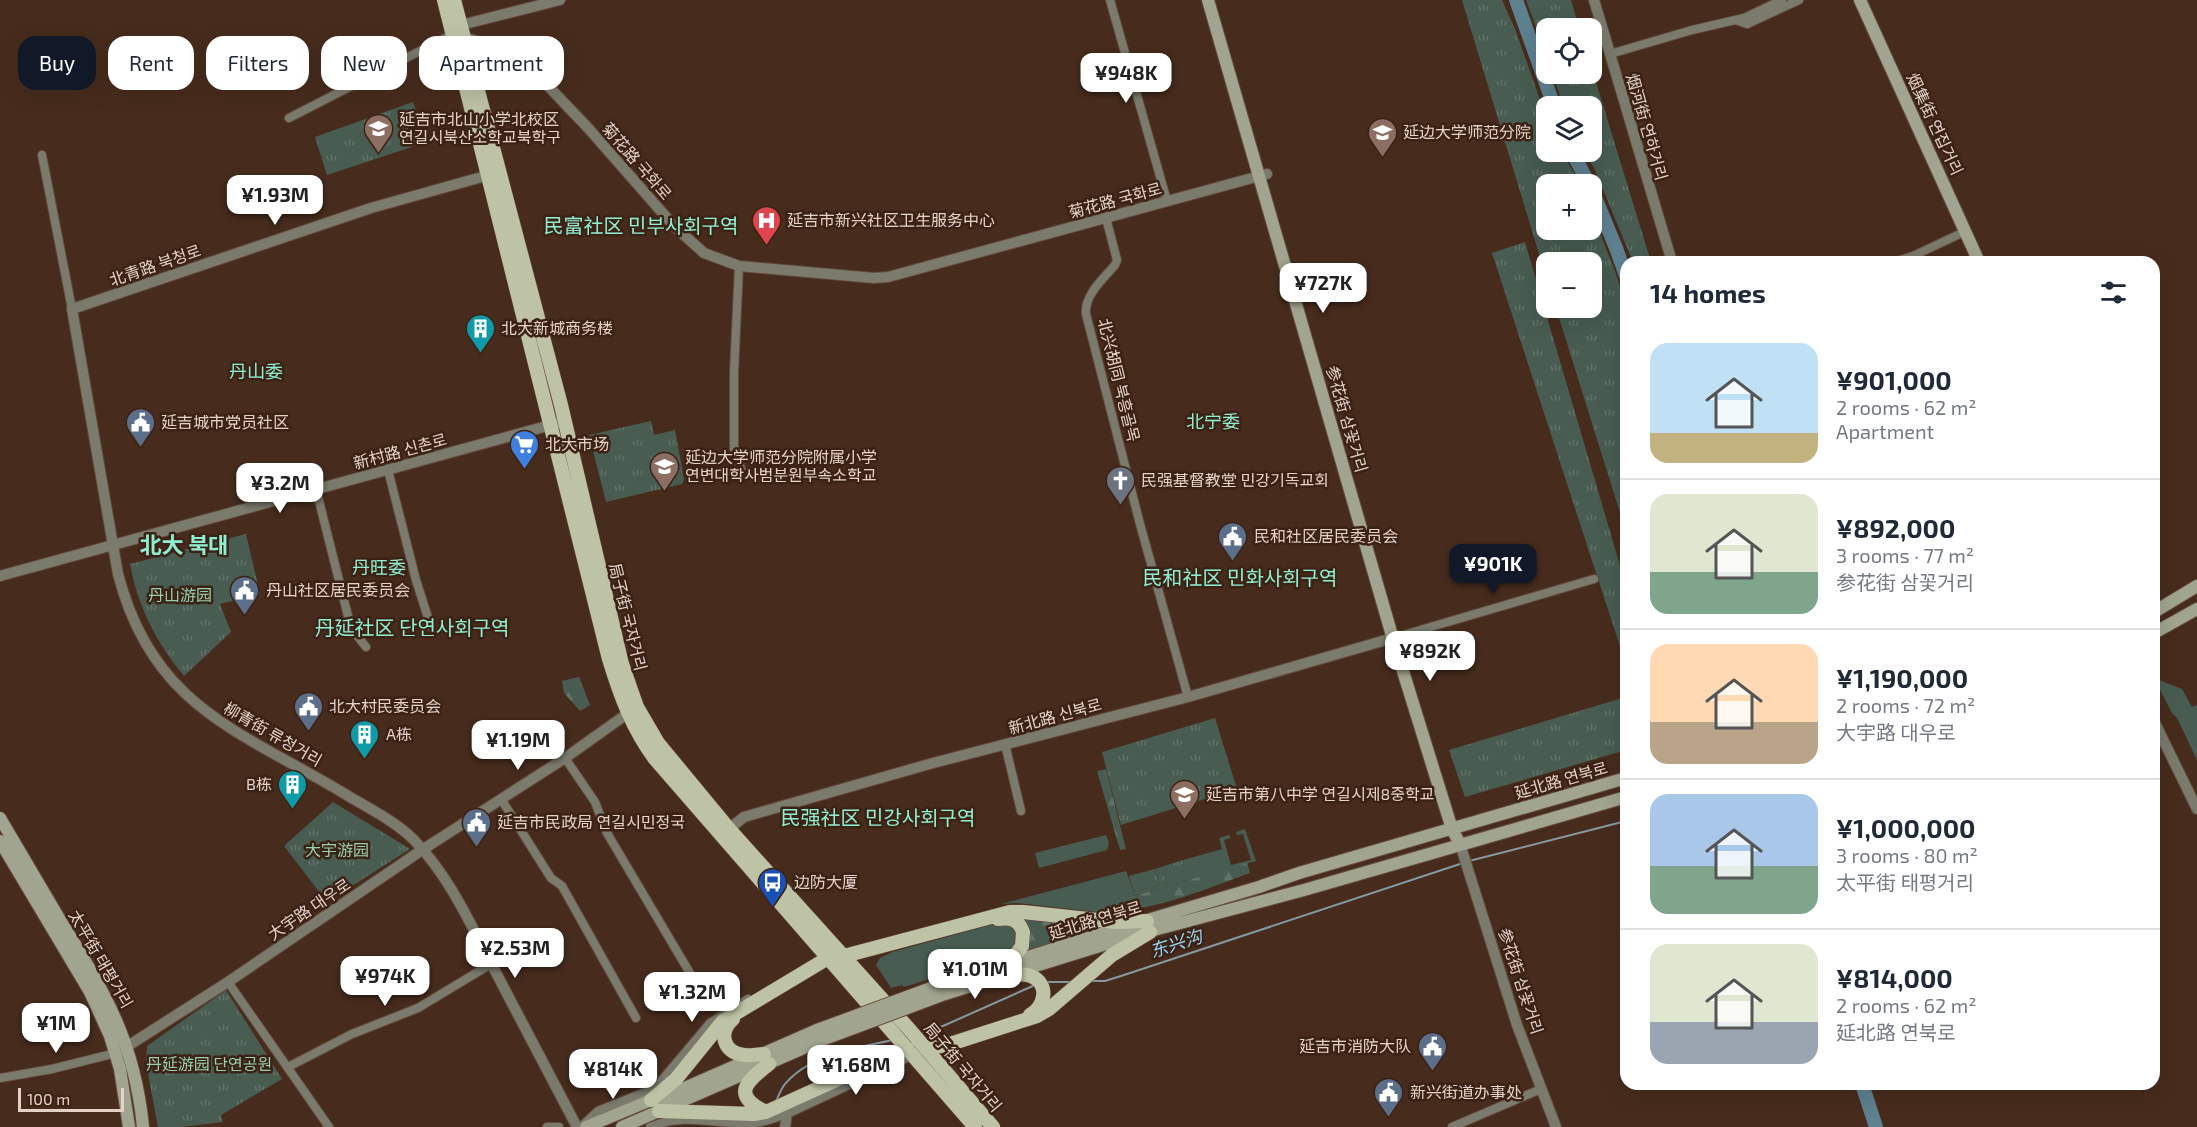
<!DOCTYPE html>
<html lang="en">
<head>
<meta charset="utf-8">
<style>
	body { margin:0; font-family:"Exo 2","Noto Sans SC","Noto Sans KR",sans-serif; background:#f6f6f7; color:#1f2937; height:100vh; display:flex; flex-direction:column; font-size:22px; white-space:nowrap }
	* { box-sizing:border-box; margin:0 }
	p { font-size:20px; color:#747a83 }
	.icon { flex:none; width:33px; height:33px; fill:none; stroke:currentColor; stroke-width:2; stroke-linecap:round; stroke-linejoin:round }
	.map { position:relative; flex:1; overflow:hidden }
	.details { position:absolute; left:1620px; top:256px; width:540px; height:834px; display:flex; flex-direction:column; background:#fff; border-radius:18px; box-shadow:0 6px 24px #0002 }
	.details>* { flex:none }
	.hud { position:absolute; left:18px; top:36px; width:570px; height:54px; display:flex; gap:12px }
	.controls { position:absolute; left:1536px; top:18px; display:grid; gap:12px }
	.controls a { display:grid; place-items:center; width:66px; height:66px; border-radius:12px; background:#fff; box-shadow:0 6px 24px #0002; font-size:30px }
	.scale { position:absolute; left:18px; bottom:15px; width:106px; box-sizing:border-box; padding-left:6px; border:3px solid #e4d2c9; border-top:0; font-size:16px; line-height:21px; white-space:nowrap; color:#e4d2c9; -webkit-text-stroke:4px #3c2214; paint-order:stroke }
	.price { position:absolute; translate:-50% -51px; padding:0 14px; border-radius:12px; background:#fff; color:#222; font-size:20px; line-height:39px; filter:drop-shadow(0 2px 3px #0008) }
	.price::after { content:''; position:absolute; left:50%; top:36px; width:18px; height:14px; margin-left:-9px; background:inherit; clip-path:polygon(0 0,100% 0,50% 100%) }
	.price.active { background:#111827; color:#fff }
	ul { padding:0; list-style:none }
	li { display:flex; align-items:center; gap:18px; height:150px; padding:0 30px }
	li+li { border-top:2px solid #e0e1e3 }
	li span { display:grid; place-items:center; flex:none; width:168px; height:120px; border-radius:18px; color:#555 }
	li>.icon { margin-inline-start:auto }
	span .icon { width:72px; height:72px; fill:#fffc; stroke-width:1 }
	li b { font-size:26px }
	h2 { display:flex; justify-content:space-between; align-items:center; height:72px; padding:0 30px; font-size:26px }
	.pill { padding:0 21px; border-radius:18px; background:#fff; box-shadow:0 6px 24px #0002; font-size:21px; line-height:54px }
	.pill.active { background:#111827; color:#fff }
	.map>svg:first-child { display:block }
	.green { fill:#485c51 }
	.forest { fill:url(#forest-firs) }
	.park { fill:url(#park-tufts) }
	.lines { fill:none; stroke-linecap:round; stroke-linejoin:round }
	.stream { stroke:#8699a1; stroke-width:2 }
	.river { stroke:#5e8190; stroke-width:14 }
	.minor-casing { stroke:#634a3c; stroke-width:10 }
	.tertiary-casing { stroke:#634a3c; stroke-width:12 }
	.secondary-casing { stroke:#634a3c; stroke-width:14 }
	.primary-casing { stroke:#634a3c; stroke-width:15 }
	.minor { stroke:#7a7b6d; stroke-width:8 }
	.tertiary { stroke:#7a7b6d; stroke-width:10 }
	.secondary { stroke:#a1a48e; stroke-width:12 }
	.primary { stroke:#bfc3a6; stroke-width:14 }
	.secondary-bridge-casing { stroke:#634a3c; stroke-width:14; stroke-linecap:butt }
	.secondary-bridge { stroke:#a1a48e; stroke-width:12 }
	.labels { text-anchor:middle; stroke-width:5; stroke-linejoin:round; paint-order:stroke }
	.poi-label { font-size:16px; fill:#e4d2c9; stroke:#3c2214; text-anchor:start }
	.street-label { font-size:16px; fill:#e4d2c9; stroke:#3c2214 }
	.park-label { font-size:16px; fill:#95d1b1; stroke:#3c2214 }
	.neighbourhood-label { font-size:18px; fill:#8eeed2; stroke:#3c2214 }
	.water-label { font-size:18px; font-style:italic; fill:#93d3ef; stroke:#3c2214 }
	.quarter-label { font-size:20px; fill:#8eeed2; stroke:#3c2214 }
	.district-label { font-size:22px; font-weight:bold; fill:#8eeed2; stroke:#3c2214 }
</style>
</head>
<body>
<div class="map">
<svg width="2197" height="1127" viewBox="0 0 2197 1127">
	<defs>
		<pattern id="forest-firs" width="22" height="20" patternUnits="userSpaceOnUse" patternTransform="scale(1.5)"><rect width="22" height="20" fill="#485c51"/><path d="M5 1l3.5 6h-7zM16 11l3.5 6h-7z" fill="#627269"/></pattern>
		<pattern id="park-tufts" width="24" height="20" patternUnits="userSpaceOnUse" patternTransform="scale(1.5)"><rect width="24" height="20" fill="#485c51"/><path d="M3 7l-1-3M5 7V3M7 7l1-3M15 17l-1-3M17 17v-4M19 17l1-3" fill="none" stroke="#627269"/></pattern>
	</defs>
	<rect width="100%" height="100%" fill="#472c1d"/>
	<path class="green" d="M 2154,678 L 2182,689 L 2192,707 L 2197,705 L 2197,760 L 2177,718 L 2172,713 Z
		M 1245,829 L 1256,861 L 1134,896 L 1130,886 L 1132,908 L 1139,908 L 1105,913 L 1017,903 L 1001,904 L 1126,871 L 1134,892 L 1159,885 L 1155,869 L 1158,868 L 1163,884 L 1187,876 L 1183,860 L 1222,849 L 1219,838 L 1229,835 L 1231,838 L 1224,840 L 1231,865 L 1251,860 L 1243,834 L 1237,835 L 1236,832 Z
		M 1106,835 L 1109,843 L 1107,850 L 1039,868 L 1035,853 Z
		M 998,923 C 1021,927 1020,936 1009,954 L 904,987 L 902,985 L 891,988 L 876,965 L 880,958 L 892,952 Z"/>
	<path class="forest" d="M 579,677 L 590,705 L 580,711 L 564,693 L 562,681 Z
		M 1106,769 L 1126,849 L 1120,850 L 1097,771 Z
		M 1247,863 L 1250,873 C 1224,882 1156,910 1132,908 C 1127,900 1128,893 1130,884 L 1134,896 Z
		M 1022,917 L 1109,927 L 1022,954 Z"/>
	<path class="park" d="M 1462,0 L 1502,0 L 1515,29 L 1546,116 L 1546,152 L 1562,152 L 1580,184 L 1546,184 L 1546,230 L 1592,230 L 1592,213 L 1615,271 L 1626,304 L 1626,532 L 1556,308 L 1592,308 L 1592,262 L 1546,262 L 1546,277 Z
		M 1526,0 L 1571,0 L 1579,28 L 1546,28 L 1546,54 Z
		M 1592,69 L 1651,262 L 1633,262 L 1594,168 L 1584,152 L 1592,152 L 1592,106 L 1563,106 L 1553,74 L 1592,74 Z
		M 413,102 L 427,142 L 327,175 L 315,137 Z
		M 1525,242 L 1626,586 L 1626,665 L 1492,253 Z
		M 651,421 L 654,435 L 675,430 L 684,479 L 682,484 L 606,502 L 589,435 Z
		M 246,534 L 260,594 L 220,604 L 231,632 L 184,676 C 156,642 138,607 130,564 Z
		M 1626,697 L 1626,750 L 1465,797 L 1449,750 Z
		M 1215,718 L 1237,789 L 1121,825 L 1102,752 Z
		M 333,802 L 410,849 L 327,902 L 284,846 Z
		M 1183,860 L 1188,877 L 1162,884 L 1158,868 Z
		M 1155,869 L 1159,885 L 1134,892 L 1129,876 Z
		M 226,990 L 282,1079 L 221,1115 L 223,1122 L 182,1127 L 158,1127 L 146,1063 L 147,1046 Z"/>
	<g class="lines">
		<path class="stream" d="M 1469,861 L 1626,821
			M 1092,981 L 1105,981 L 1121,976 L 1463,863
			M 1047,982 L 1071,982
			M 919,1033 L 943,1026 L 1035,985
			M 776,1101 C 779,1095 781,1089 785,1084 C 810,1054 857,1048 893,1040"/>
		<path class="river" d="M 1516,0 L 1554,106
			M 1572,152 L 1589,184
			M 1592,190 L 1616,248 L 1626,276
			M 1862,1084 L 1876,1127"/>
		<defs>
			<path id="minor" d="M 1110,0 L 1167,201
				M 1736,20 L 1747,24 L 1799,0
				M 1610,54 L 1692,30 L 1744,18 L 1782,0
				M 289,118 L 453,34
				M 42,155 L 72,309
				M 1106,218 L 1117,260 L 1115,265 C 1104,278 1084,295 1086,314 L 1140,524 L 1188,697
				M 1894,262 L 1913,256 L 1966,231
				M 739,266 L 734,372 L 734,449 L 741,469
				M 388,470 L 416,580 L 431,627
				M 316,489 L 351,628 L 366,647
				M 1400,636 L 1594,579
				M 1005,744 L 1021,811
				M 565,758 L 595,802 L 607,833 L 694,980
				M 501,799 L 551,878 L 562,886 L 636,1018
				M 228,982 L 329,1127
				M 288,1067 L 352,1034 L 418,1008 L 491,964
				M 0,1078 L 52,1069 L 116,1053
				M 583,1125 L 598,1111 L 645,1092 L 661,1081 L 710,1023 L 748,999
				M 547,1127 L 559,1127
				M 650,1127 C 685,1112 716,1125 751,1123 C 764,1123 776,1118 787,1113
				M 1452,1127 L 1541,1089"/>
			<path id="tertiary" d="M 560,0 L 461,25 L 453,34 L 497,47 L 529,68 L 550,88 L 589,129 L 674,226 L 704,253 L 739,266 L 874,278 L 888,277 L 1267,174
				M 1594,0 L 1672,262
				M 489,175 L 371,208 L 72,309 L 118,574 C 153,710 244,732 350,797 C 372,810 396,822 414,840 C 449,876 470,923 493,967 C 521,1020 549,1073 577,1127
				M 0,576 L 558,423
				M 2154,721 L 2197,809
				M 724,833 L 744,817 L 933,763 L 1188,697 L 1400,636
				M 1460,844 L 1517,1025 L 1556,1127
				M 120,1051 L 228,982 L 422,850 L 565,758 L 634,709
				M 785,1127 L 787,1113 L 926,1048"/>
			<path id="secondary" d="M 1208,0 L 1393,639 L 1452,829 L 1460,844
				M 1860,0 L 1979,262
				M 2154,612 L 2197,586
				M 2154,633 L 2197,609
				M 0,818 C 21,854 42,890 63,925 C 106,994 135,1044 143,1127
				M 0,841 L 90,992 L 110,1036 L 120,1069 L 129,1127
				M 942,984 L 1104,933 L 1259,887 L 1299,873 L 1626,778
				M 945,994 L 1135,935 L 1304,890 L 1626,797
				M 586,1127 L 651,1100 L 662,1098 L 817,1030
				M 622,1127 L 822,1040"/>
			<path id="primary" d="M 444,0 L 609,659 C 620,695 632,728 655,759 L 975,1127
				M 454,0 L 561,405 L 622,664 L 637,707 L 658,743 L 729,829 L 909,1029 L 993,1127
				M 998,919 C 1011,917 1019,920 1023,932 L 1022,946 L 1009,964
				M 844,956 L 1010,912 L 1023,912 L 1116,922 L 1147,921
				M 996,978 C 1007,976 1021,972 1031,976 C 1050,984 1045,1006 1030,1015
				M 733,1019 C 718,1032 723,1053 744,1055 C 751,1056 758,1054 764,1054
				M 926,1048 L 947,1045 L 1037,1016 L 1049,1009 L 1112,955 L 1150,932
				M 651,1100 L 676,1079 L 723,1021 L 828,958
				M 659,1111 L 754,1114 L 766,1112 L 907,1048
				M 766,1112 C 730,1095 747,1081 769,1064"/>
		</defs>
		<use href="#minor" class="minor-casing"/>
		<use href="#tertiary" class="tertiary-casing"/>
		<use href="#secondary" class="secondary-casing"/>
		<use href="#primary" class="primary-casing"/>
		<use href="#minor" class="minor"/>
		<use href="#tertiary" class="tertiary"/>
		<use href="#secondary" class="secondary"/>
		<use href="#primary" class="primary"/>
		<defs>
			<path id="secondary-bridge" d="M 817,1030 L 942,984
				M 822,1040 L 945,994"/>
		</defs>
		<use href="#secondary-bridge" class="secondary-bridge-casing"/>
		<use href="#secondary-bridge" class="secondary-bridge"/>
	</g>
	<defs>
		<symbol id="school-pin" viewBox="-11 -11 22 30"><path d="M0 17L-7.5 6A9.5 9.5 0 1 1 7.5 6Z" fill="#8d6e63" stroke="#3c2214"/><path d="M0-5L7-2L0 1L-7-2ZM-4 1L0 2.5L4 1V4Q0 6-4 4Z" fill="#fff"/></symbol>
		<symbol id="university-pin" viewBox="-11 -11 22 30"><path d="M0 17L-7.5 6A9.5 9.5 0 1 1 7.5 6Z" fill="#8d6e63" stroke="#3c2214"/><path d="M0-5L7-2L0 1L-7-2ZM-4 1L0 2.5L4 1V4Q0 6-4 4Z" fill="#fff"/></symbol>
		<symbol id="hospital-pin" viewBox="-11 -11 22 30"><path d="M0 17L-7.5 6A9.5 9.5 0 1 1 7.5 6Z" fill="#e0444e" stroke="#3c2214"/><path d="M-5-5h3v3.5h4V-5h3V5h-3V1.5h-4V5h-3Z" fill="#fff"/></symbol>
		<symbol id="building-pin" viewBox="-11 -11 22 30"><path d="M0 17L-7.5 6A9.5 9.5 0 1 1 7.5 6Z" fill="#0f9aa8" stroke="#3c2214"/><path d="M-4-6H4V6H1V3H-1V6H-4ZM-2.5-4.3h1.7v1.8h-1.7ZM.8-4.3h1.7v1.8H.8ZM-2.5-1h1.7V.8h-1.7ZM.8-1h1.7V.8H.8Z" fill="#fff"/></symbol>
		<symbol id="civic-pin" viewBox="-11 -11 22 30"><path d="M0 17L-7.5 6A9.5 9.5 0 1 1 7.5 6Z" fill="#5c6f8a" stroke="#3c2214"/><path d="M-.6-6.5H3V-4.5H.6V-3L4-1V1h2V6H-6V1h2V-1L-.6-3ZM-1.2 2.5V6h2.4V2.5Z" fill="#fff"/></symbol>
		<symbol id="supermarket-pin" viewBox="-11 -11 22 30"><path d="M0 17L-7.5 6A9.5 9.5 0 1 1 7.5 6Z" fill="#3f7fe0" stroke="#3c2214"/><path d="M-6-5.5h2.5l.6 2H6L4.5 2H-2.5L-4.4-4H-6ZM-1.5 3.2a1.3 1.3 0 1 0 .1 0ZM3 3.2a1.3 1.3 0 1 0 .1 0Z" fill="#fff"/></symbol>
		<symbol id="church-pin" viewBox="-11 -11 22 30"><path d="M0 17L-7.5 6A9.5 9.5 0 1 1 7.5 6Z" fill="#6b7280" stroke="#3c2214"/><path d="M-1.2-6h2.4v3.5h3.3v2.4h-3.3V6h-2.4V-.1h-3.3v-2.4h3.3Z" fill="#fff"/></symbol>
		<symbol id="bus-pin" viewBox="-11 -11 22 30"><path d="M0 17L-7.5 6A9.5 9.5 0 1 1 7.5 6Z" fill="#1a4fb4" stroke="#3c2214"/><path d="M-5-6H5V4H4V6H2V4H-2V6H-4V4H-5ZM-3.5-4V0h7V-4ZM-3.5 1.2v1.5H-2V1.2ZM2 1.2v1.5H3.5V1.2Z" fill="#fff"/></symbol>
	</defs>
	<g fill-rule="evenodd">
		<use href="#school-pin" x="362" y="112" width="33" height="45"/>
		<use href="#university-pin" x="1366" y="116" width="33" height="45"/>
		<use href="#hospital-pin" x="750" y="204" width="33" height="45"/>
		<use href="#building-pin" x="464" y="312" width="33" height="45"/>
		<use href="#civic-pin" x="124" y="406" width="33" height="45"/>
		<use href="#supermarket-pin" x="508" y="428" width="33" height="45"/>
		<use href="#school-pin" x="648" y="450" width="33" height="45"/>
		<use href="#church-pin" x="1104" y="464" width="33" height="45"/>
		<use href="#civic-pin" x="1216" y="520" width="33" height="45"/>
		<use href="#civic-pin" x="228" y="574" width="33" height="45"/>
		<use href="#civic-pin" x="292" y="690" width="33" height="45"/>
		<use href="#building-pin" x="348" y="718" width="33" height="45"/>
		<use href="#building-pin" x="276" y="768" width="33" height="45"/>
		<use href="#school-pin" x="1168" y="778" width="33" height="45"/>
		<use href="#civic-pin" x="460" y="806" width="33" height="45"/>
		<use href="#bus-pin" x="756" y="866" width="33" height="45"/>
		<use href="#civic-pin" x="1416" y="1030" width="33" height="45"/>
		<use href="#civic-pin" x="1372" y="1076" width="33" height="45"/>
	</g>
	<g class="labels">
		<g class="poi-label">
			<text x="399" y="125">延吉市北山小学北校区<tspan x="399" dy="18">연길시북산소학교북학구</tspan></text>
			<text x="1403" y="138">延边大学师范分院</text>
			<text x="787" y="226">延吉市新兴社区卫生服务中心</text>
			<text x="501" y="334">北大新城商务楼</text>
			<text x="161" y="428">延吉城市党员社区</text>
			<text x="545" y="450">北大市场</text>
			<text x="685" y="463">延边大学师范分院附属小学<tspan x="685" dy="18">연변대학사범분원부속소학교</tspan></text>
			<text x="1141" y="486">民强基督教堂 민강기독교회</text>
			<text x="1254" y="542">民和社区居民委员会</text>
			<text x="266" y="596">丹山社区居民委员会</text>
			<text x="329" y="712">北大村民委员会</text>
			<text x="386" y="740">A栋</text>
			<text x="272" y="790" text-anchor="end">B栋</text>
			<text x="1206" y="800">延吉市第八中学 연길시제8중학교</text>
			<text x="497" y="828">延吉市民政局 연길시민정국</text>
			<text x="794" y="888">边防大厦</text>
			<text x="1411" y="1052" text-anchor="end">延吉市消防大队</text>
			<text x="1410" y="1098">新兴街道办事处</text>
		</g>
		<g class="street-label">
			<text transform="translate(1935 124) rotate(65)" y="6">烟集街 연집거리</text>
			<text transform="translate(1647 127) rotate(74)" y="6">烟河街 연하거리</text>
			<text transform="translate(637 161) rotate(49)" y="6">菊花路 국화로</text>
			<text transform="translate(1115 200) rotate(-15)" y="6">菊花路 국화로</text>
			<text transform="translate(155 265) rotate(-19)" y="6">北青路 북청로</text>
			<text transform="translate(1119 380) rotate(76)" y="6">北兴胡同 북흥골목</text>
			<text transform="translate(1347 419) rotate(74)" y="6">参花街 삼꽃거리</text>
			<text transform="translate(400 451) rotate(-15)" y="6">新村路 신촌로</text>
			<text transform="translate(628 617) rotate(76)" y="6">局子街 국자거리</text>
			<text transform="translate(1055 716) rotate(-15)" y="6">新北路 신북로</text>
			<text transform="translate(273 734) rotate(30)" y="6">柳青街 류청거리</text>
			<text transform="translate(1561 780) rotate(-16)" y="6">延北路 연북로</text>
			<text transform="translate(309 909) rotate(-34)" y="6">大宇路 대우로</text>
			<text transform="translate(1095 920) rotate(-17)" y="6">延北路 연북로</text>
			<text transform="translate(101 959) rotate(60)" y="6">太平街 태평거리</text>
			<text transform="translate(1521 981) rotate(72)" y="6">参花街 삼꽃거리</text>
			<text transform="translate(963 1067) rotate(50)" y="6">局子街 국자거리</text>
		</g>
		<g class="park-label">
			<text x="180" y="601">丹山游园</text>
			<text x="337" y="856">大宇游园</text>
			<text x="209" y="1070">丹延游园 단연공원</text>
		</g>
		<g class="neighbourhood-label">
			<text x="256" y="378">丹山委</text>
			<text x="1213" y="428">北宁委</text>
			<text x="379" y="574">丹旺委</text>
		</g>
		<g class="water-label">
			<text transform="translate(1176 944) rotate(-18)" y="6">东兴沟</text>
		</g>
		<g class="quarter-label">
			<text x="641" y="233">民富社区 민부사회구역</text>
			<text x="1240" y="585">民和社区 민화사회구역</text>
			<text x="412" y="635">丹延社区 단연사회구역</text>
			<text x="878" y="825">民强社区 민강사회구역</text>
		</g>
		<g class="district-label">
			<text x="184" y="553">北大 북대</text>
		</g>
	</g>
</svg>
<div class="controls">
<a><svg class="icon" aria-label="locate" viewBox="0 0 24 24"><circle cx="12" cy="12" r="6"/><path d="M12 2v4M12 18v4M2 12h4M18 12h4"/></svg></a>
<a><svg class="icon" aria-label="layers" viewBox="0 0 24 24"><path d="M12 4l9 5-9 5-9-5zM3 14l9 5 9-5"/></svg></a>
<a>+</a>
<a>−</a>
</div>
<div class="scale">100 m</div>
<b class="price" style="left:1126px;top:104px">¥948K</b>
<b class="price" style="left:275px;top:226px">¥1.93M</b>
<b class="price" style="left:1323px;top:314px">¥727K</b>
<b class="price" style="left:280px;top:514px">¥3.2M</b>
<b class="price active" style="left:1493px;top:595px">¥901K</b>
<b class="price" style="left:1430px;top:682px">¥892K</b>
<b class="price" style="left:518px;top:771px">¥1.19M</b>
<b class="price" style="left:515px;top:979px">¥2.53M</b>
<b class="price" style="left:975px;top:1000px">¥1.01M</b>
<b class="price" style="left:385px;top:1007px">¥974K</b>
<b class="price" style="left:692px;top:1023px">¥1.32M</b>
<b class="price" style="left:56px;top:1054px">¥1M</b>
<b class="price" style="left:856px;top:1096px">¥1.68M</b>
<b class="price" style="left:613px;top:1100px">¥814K</b>
<div class="hud">
<a class="pill active">Buy</a>
<a class="pill">Rent</a>
<a class="pill">Filters</a>
<a class="pill">New</a>
<a class="pill">Apartment</a>
</div>
<section class="details">
<h2>14 homes<svg class="icon" aria-label="filters" viewBox="0 0 24 24"><path d="M4 7h16M4 17h16"/><circle cx="9" cy="7" r="2"/><circle cx="15" cy="17" r="2"/></svg></h2>
<ul>
<li><span style="background:linear-gradient(#bfe0f5 75%,#c2b280 0)"><svg class="icon" aria-label="home" viewBox="0 0 24 24"><path d="M3 11l9-7 9 7M6 9v11h12V9"/></svg></span><div><b>¥901,000</b><p>2 rooms · 62 m²</p><p>Apartment</p></div></li>
<li><span style="background:linear-gradient(#dfe7d0 65%,#7fa58c 0)"><svg class="icon" aria-label="home" viewBox="0 0 24 24"><path d="M3 11l9-7 9 7M6 9v11h12V9"/></svg></span><div><b>¥892,000</b><p>3 rooms · 77 m²</p><p>参花街 삼꽃거리</p></div></li>
<li><span style="background:linear-gradient(#ffd9b3 65%,#b9a48a 0)"><svg class="icon" aria-label="home" viewBox="0 0 24 24"><path d="M3 11l9-7 9 7M6 9v11h12V9"/></svg></span><div><b>¥1,190,000</b><p>2 rooms · 72 m²</p><p>大宇路 대우로</p></div></li>
<li><span style="background:linear-gradient(#a9c7e8 60%,#7fa58c 0)"><svg class="icon" aria-label="home" viewBox="0 0 24 24"><path d="M3 11l9-7 9 7M6 9v11h12V9"/></svg></span><div><b>¥1,000,000</b><p>3 rooms · 80 m²</p><p>太平街 태평거리</p></div></li>
<li><span style="background:linear-gradient(#dfe7d0 65%,#9aa5b1 0)"><svg class="icon" aria-label="home" viewBox="0 0 24 24"><path d="M3 11l9-7 9 7M6 9v11h12V9"/></svg></span><div><b>¥814,000</b><p>2 rooms · 62 m²</p><p>延北路 연북로</p></div></li>
</ul>
</section>
</div>
</body>
</html>
